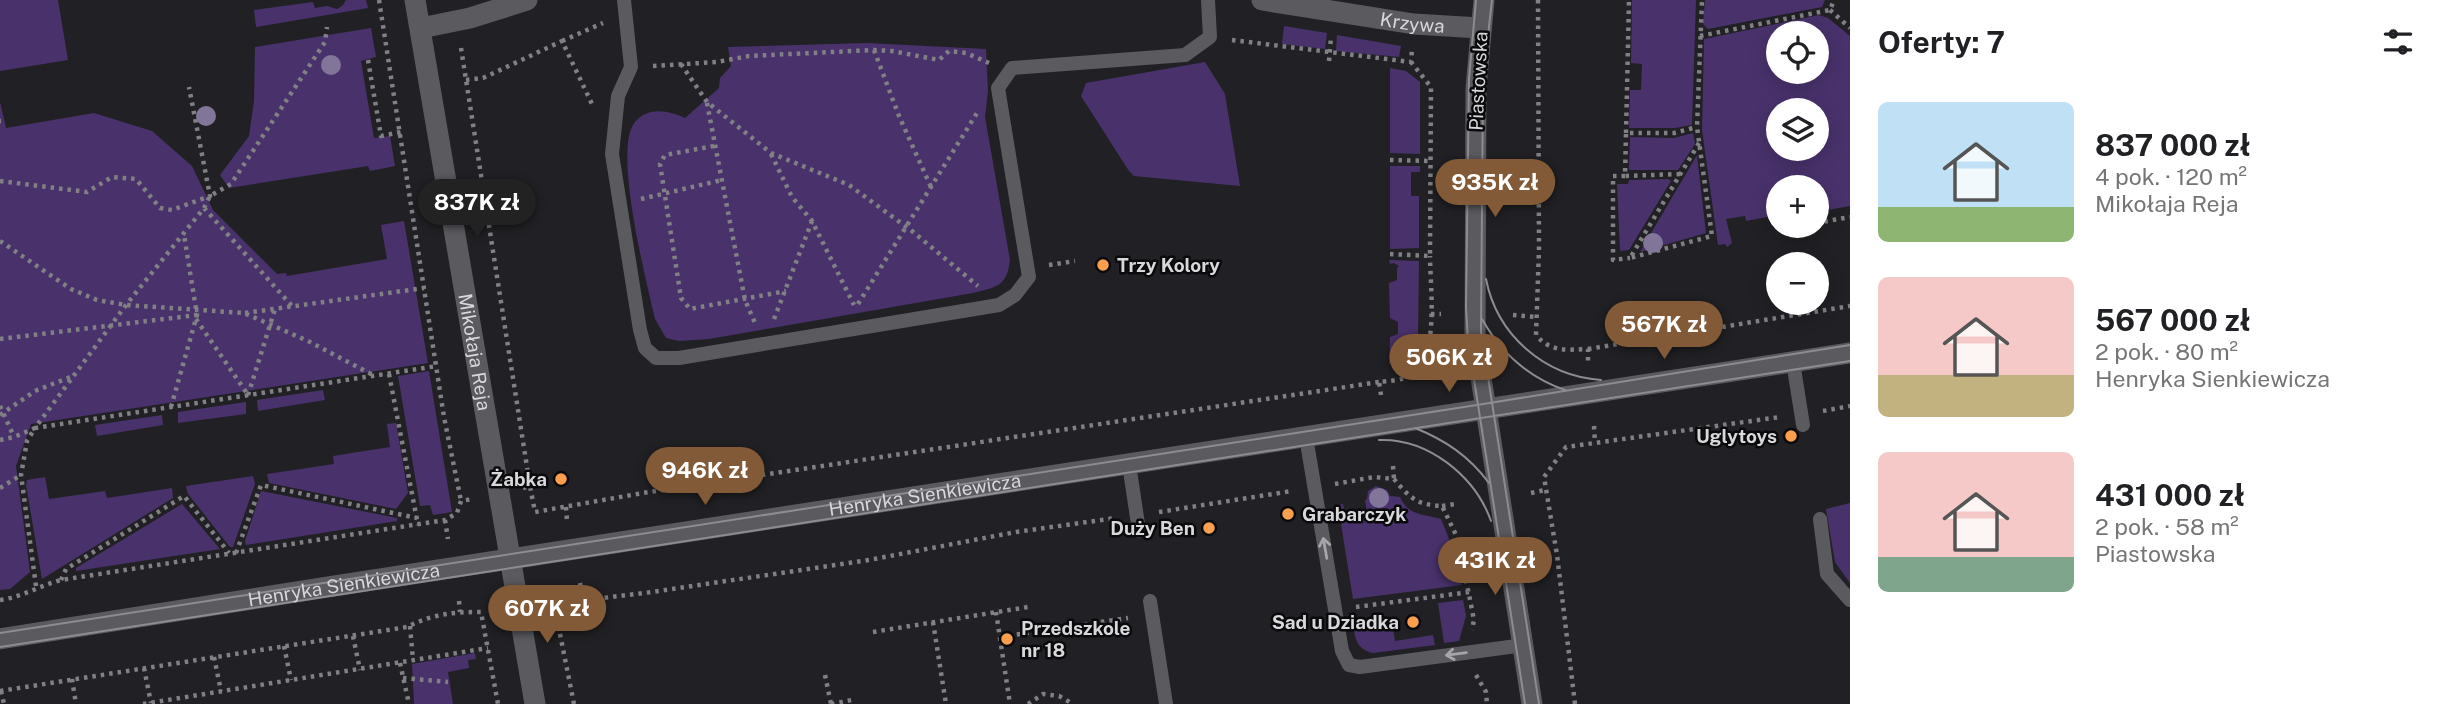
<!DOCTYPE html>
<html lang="pl">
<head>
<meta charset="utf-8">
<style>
	body { margin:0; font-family:"Public Sans",sans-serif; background:#f2f2f2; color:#202124; height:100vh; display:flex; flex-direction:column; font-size:26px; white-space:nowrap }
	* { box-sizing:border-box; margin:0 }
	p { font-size:23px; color:#757577 }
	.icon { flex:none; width:38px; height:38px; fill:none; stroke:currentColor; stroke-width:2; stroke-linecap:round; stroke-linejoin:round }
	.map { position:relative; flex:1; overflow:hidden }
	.drawer { display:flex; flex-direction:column; background:#fff; width:595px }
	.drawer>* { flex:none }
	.buttons { position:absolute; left:1766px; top:21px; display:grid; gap:14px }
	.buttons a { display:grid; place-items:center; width:63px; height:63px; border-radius:50%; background:#fff; box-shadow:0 4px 18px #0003; font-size:35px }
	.price { position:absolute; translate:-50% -60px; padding:0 16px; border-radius:24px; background:#825a37; color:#fff; font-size:23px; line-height:46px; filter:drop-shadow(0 2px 4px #0008) }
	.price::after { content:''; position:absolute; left:50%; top:42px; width:21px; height:16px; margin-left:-10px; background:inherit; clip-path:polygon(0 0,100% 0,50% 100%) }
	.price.selected { background:#222; color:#fff }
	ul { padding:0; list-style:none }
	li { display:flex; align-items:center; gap:21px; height:175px; padding:0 28px }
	li span { display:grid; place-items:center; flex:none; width:196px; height:140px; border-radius:10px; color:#555 }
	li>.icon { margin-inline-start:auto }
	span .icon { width:84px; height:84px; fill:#fffc; stroke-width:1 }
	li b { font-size:30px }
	h2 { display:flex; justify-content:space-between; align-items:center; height:84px; padding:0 28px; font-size:30px }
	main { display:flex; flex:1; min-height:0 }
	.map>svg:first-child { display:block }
	.green { fill:#49326c; fill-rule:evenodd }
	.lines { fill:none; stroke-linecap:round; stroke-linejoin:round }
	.path { stroke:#818084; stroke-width:4.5; stroke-dasharray:3.5 5; stroke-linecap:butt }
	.lane { stroke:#5b5a5f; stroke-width:14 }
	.street { stroke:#5b5a5f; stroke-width:21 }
	.secondary { stroke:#5b5a5f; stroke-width:21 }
	.tram { stroke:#8d8c90; stroke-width:2 }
	.tree { fill:#81759a }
	.oneway { stroke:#a6a5a9 }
	.poi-dot { fill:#fa9f4e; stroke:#0a0a0c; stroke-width:2.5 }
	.labels { text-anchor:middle; stroke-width:5; stroke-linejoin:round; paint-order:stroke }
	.street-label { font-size:19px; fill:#d8d7da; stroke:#0a0a0c }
	.poi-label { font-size:19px; font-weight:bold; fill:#d8d7da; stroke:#0a0a0c; text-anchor:end }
</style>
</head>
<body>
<main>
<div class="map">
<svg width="1850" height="704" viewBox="0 0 1850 704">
	<rect width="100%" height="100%" fill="#212024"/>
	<path class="green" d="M 0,0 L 58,0 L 68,60 L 0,71 Z
		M 346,0 L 366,0 L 368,8 L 256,27 L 254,10 L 313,2 L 315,8 L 327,6 L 337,9 L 343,5 Z
		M 1632,0 L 1696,0 L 1692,125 L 1675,128 L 1629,128 L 1630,90 L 1641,90 L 1642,64 L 1631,63 Z
		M 1705,0 L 1825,0 L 1822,7 L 1708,29 L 1703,24 Z
		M 1819,15 L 1828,18 L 1850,36 L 1850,206 L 1817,212 L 1816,187 L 1778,187 L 1778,215 L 1746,221 L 1745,216 L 1726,219 L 1732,243 L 1727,247 L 1725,244 L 1718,245 L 1702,130 L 1704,39 ZM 1778,33 L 1816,33 L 1816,72 L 1778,72 ZM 1778,110 L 1816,110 L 1816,149 L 1778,149 Z
		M 1284,26 L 1327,33 L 1325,49 L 1282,44 Z
		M 371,28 L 376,57 L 361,61 L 374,138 L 390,136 L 395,166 L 370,171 L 368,166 L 229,188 L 220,175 L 249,136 L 254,101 L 255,47 Z
		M 1337,35 L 1401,46 L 1399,57 L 1336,51 Z
		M 867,43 L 986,49 L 988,91 L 985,117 L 1010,260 C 1007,287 996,287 973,293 L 709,339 L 679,341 L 666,338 L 655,319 C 647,283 612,149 635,122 C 649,106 669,111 685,118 L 719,88 L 720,78 L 731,66 L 728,47 Z
		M 1205,62 L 1225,94 L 1240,186 L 1134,176 L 1129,171 L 1081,96 L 1086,83 Z
		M 1390,68 L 1406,71 L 1420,82 L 1420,154 L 1390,153 Z
		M 0,102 L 6,128 L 94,113 L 152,131 L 192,166 L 213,210 L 277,274 L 286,273 L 287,276 L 387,259 L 381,225 L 404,221 L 428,363 L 31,424 L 16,466 L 30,572 L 10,589 L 0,590 Z
		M 1693,133 L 1695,144 L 1678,170 L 1629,170 L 1630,137 L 1674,138 Z
		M 1697,155 L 1706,233 L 1640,252 Z
		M 1390,166 L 1420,166 L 1420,172 L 1411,172 L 1411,196 L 1419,196 L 1419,248 L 1390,249 Z
		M 1668,179 L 1671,181 L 1629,250 L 1620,251 L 1617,184 L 1628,184 L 1629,180 Z
		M 1389,260 L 1419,261 L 1418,335 L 1411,347 L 1389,365 L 1390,337 L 1398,334 L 1398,322 L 1390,318 L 1389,283 L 1397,280 L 1397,268 L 1399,266 L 1394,263 L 1390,264 Z
		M 429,371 L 452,512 L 433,515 L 430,505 L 420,506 L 398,376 Z
		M 323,390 L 325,400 L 258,411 L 257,400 Z
		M 246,402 L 246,414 L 178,423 L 178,412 Z
		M 162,415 L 163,425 L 97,436 L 95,425 Z
		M 396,423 L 408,493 L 396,509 L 269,483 L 267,474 L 334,464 L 333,456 L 390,447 L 387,424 Z
		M 253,476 L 255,484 L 233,547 L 230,547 L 188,494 L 186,486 Z
		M 45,477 L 49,499 L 105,491 L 107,498 L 172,488 L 173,498 L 42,579 L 26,485 L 27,480 Z
		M 1376,486 L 1387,490 L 1390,496 L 1400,497 C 1408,516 1424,514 1441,519 L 1448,536 L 1462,585 L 1353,599 L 1338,505 L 1343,504 L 1346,516 L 1367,512 L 1365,500 L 1367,499 L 1368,491 Z
		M 261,491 L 397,518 L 397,521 L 246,545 L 245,541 Z
		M 1850,503 L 1850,583 L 1835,562 L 1826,509 Z
		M 182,504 L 220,549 L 76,571 L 76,568 Z
		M 1463,600 L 1466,616 L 1459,641 L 1444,643 L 1438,603 Z
		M 1391,618 L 1395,641 L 1433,635 L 1435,645 L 1373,653 C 1356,649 1355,638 1353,623 Z
		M 475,653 L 476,659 L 468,660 L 469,668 L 448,672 L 453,704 L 414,704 L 412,664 Z"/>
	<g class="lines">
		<path class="path" d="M 379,0 L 444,417 L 461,501
			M 1538,0 L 1539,249 L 1536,335 C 1550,352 1566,350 1588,349 L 1588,362
			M 1830,10 L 1850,28
			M 1700,36 L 1830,10 L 1834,0
			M 1232,40 L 1411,62 L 1412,49
			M 562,41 L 603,23
			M 461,48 L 530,486
			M 874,50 L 899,116 L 931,187
			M 368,60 L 381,136 L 401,132
			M 1329,61 L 1331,37
			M 681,64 L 707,102 L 771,153 L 849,185 L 912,231 L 978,286
			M 653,66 L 717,62 L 749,56 L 874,50 L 892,51 L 939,60 L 949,51 L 966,53 L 989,63
			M 466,80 L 483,78 L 562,41 L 592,104
			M 707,103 L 745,300 L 755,323
			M 0,121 L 1,121
			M 1626,133 L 1629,0
			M 1699,143 L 1630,258 L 1712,236 L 1697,127 L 1702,0
			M 714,146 L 665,155 L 660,164 L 681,298 L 690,309 L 786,291
			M 771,154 L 792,197 L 812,221 L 854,305
			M 1390,160 L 1431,161
			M 1680,174 L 1625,176 L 1626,133 L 1674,133 L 1697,127
			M 1625,176 L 1613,176 L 1613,260 L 1630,258
			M 0,181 L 87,192 L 112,177 L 136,179 L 160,208 L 172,210 L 210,196 L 189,87
			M 641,199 L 722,180
			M 204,208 L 292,306
			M 1816,223 L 1850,217
			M 1788,227 L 1798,226
			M 0,241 L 71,289 L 97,300 L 126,305 L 244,313 L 308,341 L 373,375
			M 1390,254 L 1430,256 L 1431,87 L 1411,62
			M 1049,265 L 1075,261
			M 858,304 L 977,113
			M 245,313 L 424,288
			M 1431,314 L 1441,314
			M 1513,315 L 1536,317
			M 196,319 L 248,395
			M 774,319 L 812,221
			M 0,339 L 197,315
			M 1588,349 L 1850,306
			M 389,374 L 418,525
			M 248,395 L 275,309
			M 1381,395 L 1379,382 C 1388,381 1403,380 1411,376 C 1440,358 1430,286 1430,256
			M 0,406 L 14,437
			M 171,407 L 197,315 L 184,235
			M 1823,411 L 1850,406
			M 0,415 L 35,391 L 73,376
			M 1594,426 L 1595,443
			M 0,440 L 14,437 L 35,428 L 126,305 L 204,208 L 210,196 L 231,184 L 325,42 L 327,27
			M 1393,466 L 1394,479
			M 1335,484 L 1374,477 L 1394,479 C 1410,498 1417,505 1442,506 L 1458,539 L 1474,620 L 1472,630
			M 0,488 L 21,475
			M 523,488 L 530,486 L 535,512 L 643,493 L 1379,382
			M 1531,493 L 1545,490
			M 1442,506 L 1455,504
			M 566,507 L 567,521
			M 1159,512 L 1292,491
			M 445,520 L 448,539
			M 236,553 L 261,485 L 417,518
			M 61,580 L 66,569 L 184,496 L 229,553
			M 580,583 L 583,599
			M 36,586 L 21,475 L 27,441 L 35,428 L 437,366
			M 0,600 C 22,597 39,586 61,580 L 445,520 L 457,513 L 461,501 L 472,499
			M 459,601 L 460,612
			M 1356,607 L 1470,592
			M 996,612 L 1010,704
			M 933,622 L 946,704
			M 410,626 L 413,660
			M 873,632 L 1028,607
			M 353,636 L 360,670
			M 1000,637 L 1128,618
			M 284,646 L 291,680
			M 214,657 L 221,691
			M 400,663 L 409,704
			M 144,668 L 151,703
			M 825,675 L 831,704
			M 1476,675 L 1486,692 L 1487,704
			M 403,678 L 448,682
			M 72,679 L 76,704
			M 0,691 L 407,627 C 433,614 452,612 481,612 L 498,704
			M 1,691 L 4,704
			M 143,704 L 488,648
			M 574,704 L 554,604 L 652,592 L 869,560 L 1016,532 L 1116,518
			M 831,704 L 852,700 L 852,704
			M 1028,704 L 1043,694 L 1059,696 L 1073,704
			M 1575,704 L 1557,555 L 1544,477 L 1566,447 L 1780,417"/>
		<path class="lane" d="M 624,0 L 631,67 L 618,96 L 612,154 L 640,330 L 645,348 L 656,358 L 679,358 L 999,305 L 1015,295 L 1029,277 L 998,88 L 1012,68 L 1185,55 L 1210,37 L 1208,0
			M 1793,362 L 1803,425
			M 1306,437 L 1342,651 L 1349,665 L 1360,667 L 1524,645
			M 1129,464 L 1139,531
			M 1820,519 L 1827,574 L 1850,600
			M 1150,601 L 1166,704"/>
		<g class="street">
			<path id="s1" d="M 415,0 L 535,704"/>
			<path id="s2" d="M 1262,0 L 1414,24 L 1480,28"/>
			<path d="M 421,28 L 470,18 L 527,0"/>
		</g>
		<g class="secondary">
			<path d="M 1484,0 L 1476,88 L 1475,339 L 1532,704"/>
			<path id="s3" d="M 0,639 C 616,540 1233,448 1850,353"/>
		</g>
		<path class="tram" d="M 1476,0 L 1469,79 L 1466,307 L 1468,341 L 1525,704
			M 1492,0 L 1483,80 L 1481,332 L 1539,704
			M 1486,279 C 1497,335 1544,376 1601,380
			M 1482,319 C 1501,353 1528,377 1565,390
			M 1415,428 C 1445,440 1469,456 1489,483
			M 1379,440 C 1428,438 1475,476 1491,521
			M 0,633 L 1477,405 L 1850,345
			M 0,647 L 1850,361"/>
	</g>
	<g class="tree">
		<circle cx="331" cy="65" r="10"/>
		<circle cx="206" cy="116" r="10"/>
		<circle cx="1653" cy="243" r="10"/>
		<circle cx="1379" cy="498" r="10"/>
	</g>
	<defs><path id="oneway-shaft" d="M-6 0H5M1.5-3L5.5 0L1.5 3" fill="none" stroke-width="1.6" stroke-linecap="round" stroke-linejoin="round" transform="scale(1.75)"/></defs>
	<g class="oneway">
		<use href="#oneway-shaft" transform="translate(1325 548) rotate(-100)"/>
		<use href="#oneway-shaft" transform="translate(1456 654) rotate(172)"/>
	</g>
	<g class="poi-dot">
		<circle cx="1103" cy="265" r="7"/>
		<circle cx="1791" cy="436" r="7"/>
		<circle cx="561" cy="479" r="7"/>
		<circle cx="1288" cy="514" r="7"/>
		<circle cx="1209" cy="528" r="7"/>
		<circle cx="1413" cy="622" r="7"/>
		<circle cx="1007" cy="639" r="7"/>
	</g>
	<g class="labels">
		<g class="street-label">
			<text dy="7" stroke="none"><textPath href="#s2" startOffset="152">Krzywa</textPath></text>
			<text transform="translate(1478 81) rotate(-87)" y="7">Piastowska</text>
			<text dy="7" stroke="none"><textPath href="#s1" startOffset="357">Mikołaja Reja</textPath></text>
			<text dy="7" stroke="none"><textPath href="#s3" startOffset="936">Henryka Sienkiewicza</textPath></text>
			<text dy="7" stroke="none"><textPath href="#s3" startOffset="348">Henryka Sienkiewicza</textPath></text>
		</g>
		<g class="poi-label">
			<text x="1117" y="272" text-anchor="start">Trzy Kolory</text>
			<text x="1777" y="443">Uglytoys</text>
			<text x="547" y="486">Żabka</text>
			<text x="1302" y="521" text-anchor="start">Grabarczyk</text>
			<text x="1195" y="535">Duży Ben</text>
			<text x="1399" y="629">Sad u Dziadka</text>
			<text x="1021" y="635" text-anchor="start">Przedszkole<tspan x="1021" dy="22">nr 18</tspan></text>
		</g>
	</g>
</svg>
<div class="buttons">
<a><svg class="icon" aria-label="locate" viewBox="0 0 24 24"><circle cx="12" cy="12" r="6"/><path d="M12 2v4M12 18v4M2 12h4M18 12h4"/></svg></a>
<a><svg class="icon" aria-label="layers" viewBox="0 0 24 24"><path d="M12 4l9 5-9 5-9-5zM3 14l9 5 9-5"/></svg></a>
<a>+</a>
<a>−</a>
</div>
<b class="price" style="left:1495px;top:219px">935K zł</b>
<b class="price selected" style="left:477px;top:239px">837K zł</b>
<b class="price" style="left:1664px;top:361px">567K zł</b>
<b class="price" style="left:1449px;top:394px">506K zł</b>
<b class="price" style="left:705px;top:507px">946K zł</b>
<b class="price" style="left:1495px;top:597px">431K zł</b>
<b class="price" style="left:547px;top:645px">607K zł</b>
</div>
<section class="drawer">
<h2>Oferty: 7<svg class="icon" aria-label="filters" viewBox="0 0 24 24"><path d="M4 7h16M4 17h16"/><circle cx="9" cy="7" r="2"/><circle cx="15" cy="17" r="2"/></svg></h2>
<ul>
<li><span style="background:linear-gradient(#bfe0f5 75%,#8fb573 0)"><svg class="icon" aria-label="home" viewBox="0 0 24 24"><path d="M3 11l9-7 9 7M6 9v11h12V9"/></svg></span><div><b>837 000 zł</b><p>4 pok. · 120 m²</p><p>Mikołaja Reja</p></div></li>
<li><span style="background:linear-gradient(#f6c9c9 70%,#c2b280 0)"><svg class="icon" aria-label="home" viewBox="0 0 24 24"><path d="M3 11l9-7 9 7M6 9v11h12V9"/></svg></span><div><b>567 000 zł</b><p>2 pok. · 80 m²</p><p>Henryka Sienkiewicza</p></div></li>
<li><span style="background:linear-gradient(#f6c9c9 75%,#7fa58c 0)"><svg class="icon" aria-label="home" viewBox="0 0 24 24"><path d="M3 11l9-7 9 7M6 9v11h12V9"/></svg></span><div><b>431 000 zł</b><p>2 pok. · 58 m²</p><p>Piastowska</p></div></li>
</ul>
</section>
</main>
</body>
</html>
